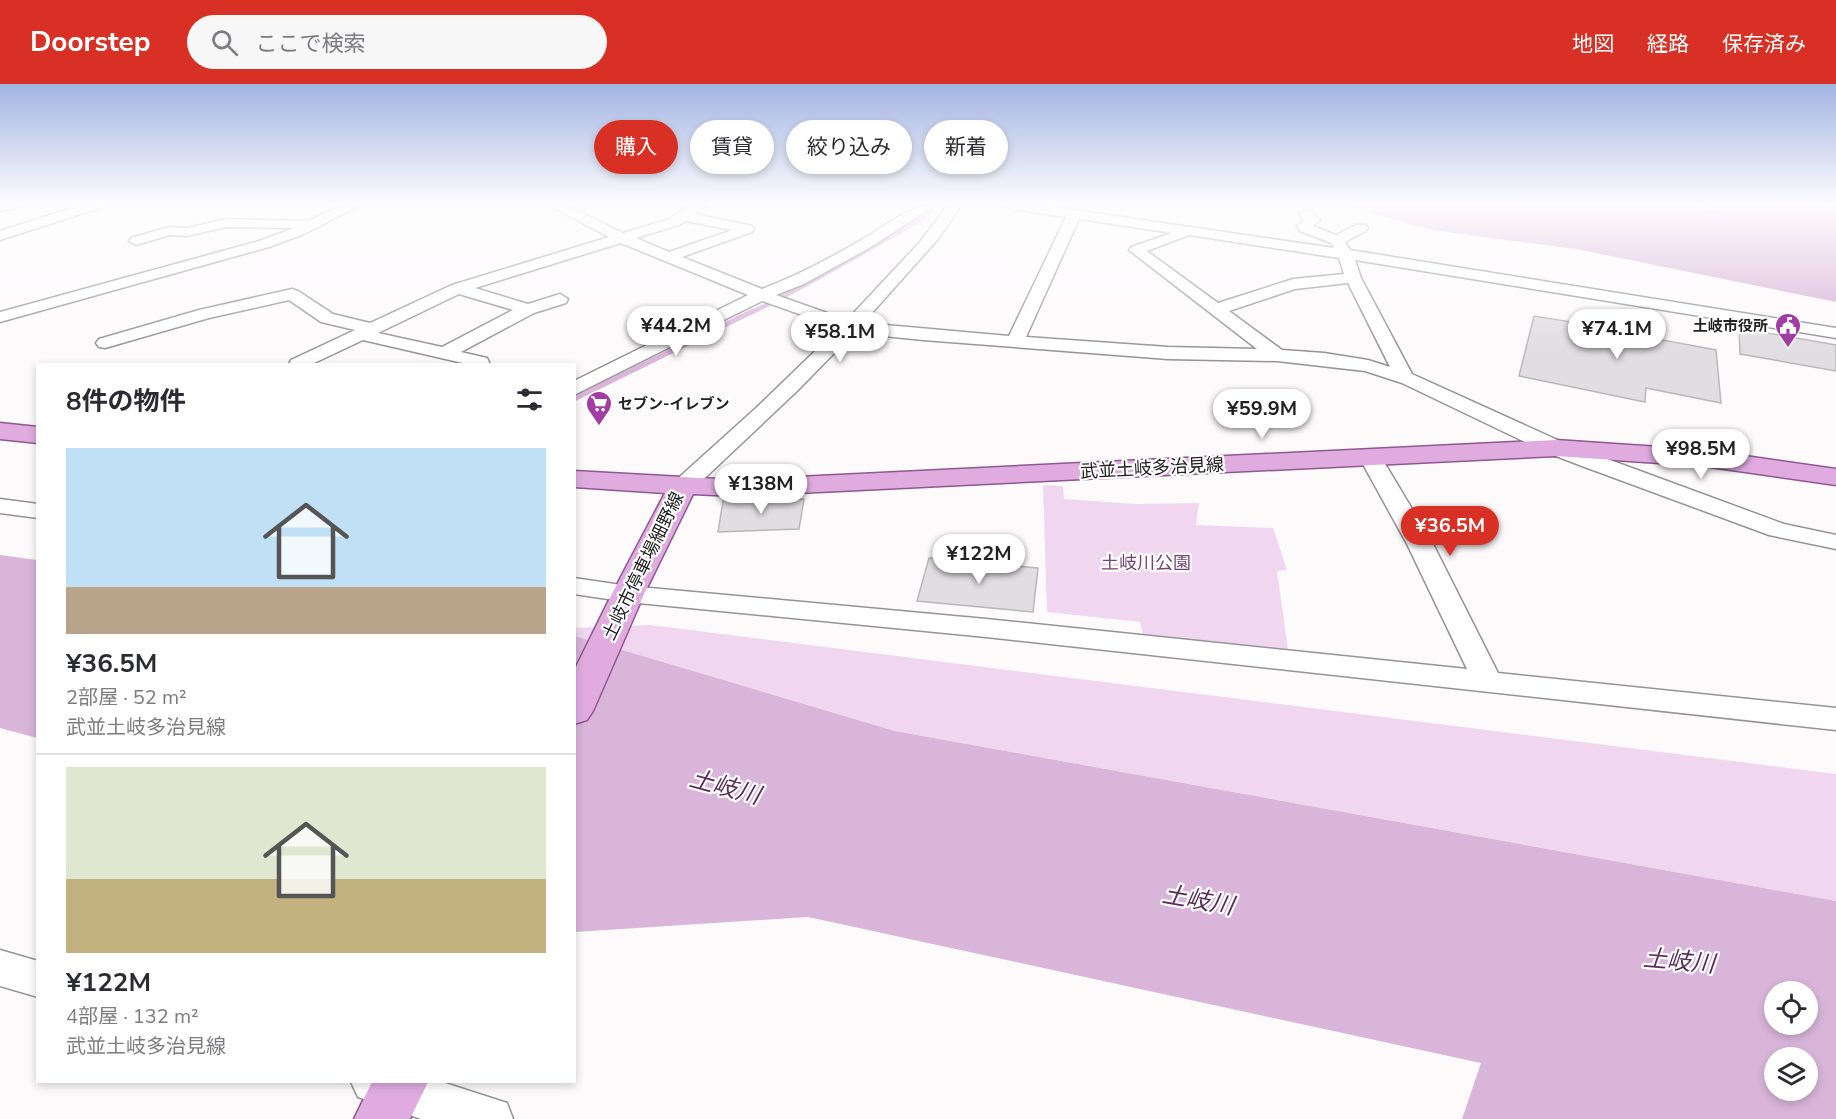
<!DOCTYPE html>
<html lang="ja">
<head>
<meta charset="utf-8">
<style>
	body { margin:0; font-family:"Nunito Sans","Noto Sans JP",sans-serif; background:#f7f7f7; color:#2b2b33; height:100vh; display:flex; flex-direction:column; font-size:22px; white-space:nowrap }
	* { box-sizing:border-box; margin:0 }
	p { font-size:20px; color:#7c7c81 }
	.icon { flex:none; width:33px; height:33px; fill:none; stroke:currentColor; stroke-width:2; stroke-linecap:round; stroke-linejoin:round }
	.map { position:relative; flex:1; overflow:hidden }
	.sheet { position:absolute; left:36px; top:279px; width:540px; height:720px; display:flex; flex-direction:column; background:#fff; border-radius:0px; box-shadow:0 3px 9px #0003 }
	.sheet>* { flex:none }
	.hud { position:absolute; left:594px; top:36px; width:570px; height:54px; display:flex; gap:12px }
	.controls { position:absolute; left:1764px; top:897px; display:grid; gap:12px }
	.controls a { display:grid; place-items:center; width:54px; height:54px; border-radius:50%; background:#fff; box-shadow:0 3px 9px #0003; font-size:30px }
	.price { position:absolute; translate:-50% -51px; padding:0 14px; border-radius:21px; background:#fff; color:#222; font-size:20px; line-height:39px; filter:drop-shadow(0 2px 3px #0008) }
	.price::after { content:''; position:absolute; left:50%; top:36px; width:18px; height:14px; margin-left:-9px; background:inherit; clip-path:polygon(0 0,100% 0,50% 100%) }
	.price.current { background:#d93025; color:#fff }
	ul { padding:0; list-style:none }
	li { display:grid; align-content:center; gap:12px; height:318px; padding:0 30px }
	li+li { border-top:2px solid #e1e1e2 }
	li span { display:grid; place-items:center; height:186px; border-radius:0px; color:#555 }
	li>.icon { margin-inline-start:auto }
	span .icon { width:108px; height:108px; fill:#fffc; stroke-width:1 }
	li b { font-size:26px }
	h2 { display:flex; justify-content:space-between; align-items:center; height:72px; padding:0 30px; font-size:26px }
	.chip { padding:0 21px; border-radius:27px; background:#fff; box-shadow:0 3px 9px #0003; font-size:21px; line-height:54px }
	.chip.current { background:#d93025; color:#fff }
	header { display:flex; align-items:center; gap:36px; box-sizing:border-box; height:84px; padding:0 30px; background:#d93025; color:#fff }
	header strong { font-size:28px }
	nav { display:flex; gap:33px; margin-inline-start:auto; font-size:21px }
	.search { width:420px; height:54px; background:#f7f7f7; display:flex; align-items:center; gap:15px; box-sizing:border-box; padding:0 21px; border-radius:33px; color:#7c7c81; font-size:22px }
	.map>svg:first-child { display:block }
	.green { fill:#f0d7ef }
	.forest { fill:#d5b1d5 }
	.water { fill:#d9b5d9; fill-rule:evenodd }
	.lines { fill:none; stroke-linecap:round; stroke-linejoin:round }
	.stream-far1 { stroke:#d9b5d9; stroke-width:4.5 }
	.stream { stroke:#d9b5d9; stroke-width:5 }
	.building { fill:#e1dee1; stroke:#b9b7b9; stroke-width:1.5 }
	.minor-casing { stroke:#959395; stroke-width:3 }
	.major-casing { stroke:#905891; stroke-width:3 }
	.minor { fill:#fff; fill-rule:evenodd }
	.major { fill:#e0ace0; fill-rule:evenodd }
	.labels { text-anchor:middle; stroke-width:4.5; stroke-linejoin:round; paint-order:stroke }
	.far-poi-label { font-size:15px; font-weight:bold; fill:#232223; stroke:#fff; text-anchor:end }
	.street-label { font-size:18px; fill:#232223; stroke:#fff }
	.park-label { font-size:18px; fill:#724372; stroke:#fff }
	.near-water-label { font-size:24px; font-style:italic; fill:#5b2d5b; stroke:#fff }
</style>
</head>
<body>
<header>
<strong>Doorstep</strong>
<div class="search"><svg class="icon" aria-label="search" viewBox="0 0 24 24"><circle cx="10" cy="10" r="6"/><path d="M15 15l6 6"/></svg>ここで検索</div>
<nav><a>地図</a><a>経路</a><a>保存済み</a></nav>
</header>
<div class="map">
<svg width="1836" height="1035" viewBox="0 0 1836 1035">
	<rect width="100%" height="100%" fill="#fdfafc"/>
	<path class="green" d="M 1043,401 L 1063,402 L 1064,415 L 1135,420 L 1199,419 L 1196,441 L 1273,444 L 1287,486 L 1277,487 L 1288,565 L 1143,551 L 1140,538 L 1047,528 Z
		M 651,541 L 1836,690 L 1836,817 L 895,647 L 575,552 L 574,544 Z"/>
	<path class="forest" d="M 1343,121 L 1684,121 L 1723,127 L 1710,121 L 1807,121 L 1830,124 L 1830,121 L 1836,121 L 1836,218 L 1576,165 L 1432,146 Z"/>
	<path class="water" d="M 0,471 L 37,476 L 37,654 L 0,644 Z
		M 575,552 L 895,647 L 1836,817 L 1836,1035 L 1462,1035 L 1481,979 L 808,833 L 575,848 ZM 1774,908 L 1808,908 L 1808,940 L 1774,940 ZM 1774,974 L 1808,974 L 1808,1006 L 1774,1006 Z"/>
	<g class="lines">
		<path class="stream-far1" d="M 750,229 C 795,208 837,183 880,159 C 898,148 923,137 937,121"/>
		<path class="stream" d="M 574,315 L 753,227"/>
	</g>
	<path class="building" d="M 1578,230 L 1646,242 L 1646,253 L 1716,266 L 1721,319 L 1646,304 L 1645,318 L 1519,292 L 1534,232 L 1577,239 Z
		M 1739,244 L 1836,261 L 1836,287 L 1740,270 Z
		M 804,415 L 799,445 L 718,448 L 723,417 Z
		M 929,474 L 1038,484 L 1033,528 L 917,517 Z"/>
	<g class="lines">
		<defs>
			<path id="minor" d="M 0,121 L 18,121 L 16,124 L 0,127 Z
				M 81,121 L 102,121 L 100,124 L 0,156 L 0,147 Z
				M 343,121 L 361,121 L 304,150 L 269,163 L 0,238 L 0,228 L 259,157 L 294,144 L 226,143 L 187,152 L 170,151 L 136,161 L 129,157 L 131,154 L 169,143 L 187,144 L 226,135 L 308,137 Z
				M 548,121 L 566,121 L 623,149 L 669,135 L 690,121 L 706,121 L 695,130 L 752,142 L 754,145 L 752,148 L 682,173 L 762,205 C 796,192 829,175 861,156 C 885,143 907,121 935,121 L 871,163 L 804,200 L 776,211 L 847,236 L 920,158 L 948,121 L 962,121 L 938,155 L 863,239 L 1009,252 L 1066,133 L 1012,125 L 1005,121 L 1040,121 L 1334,164 L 1331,159 L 1300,147 L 1297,142 L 1304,136 L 1299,130 L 1306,126 L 1311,127 L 1320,136 L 1313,142 L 1336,151 L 1356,141 L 1366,141 L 1368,144 L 1366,147 L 1345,158 L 1350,166 L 1836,244 L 1836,254 L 1355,176 L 1361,194 L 1412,290 L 1564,359 L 1784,440 L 1836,451 L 1836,465 L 1769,451 L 1582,382 L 1548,369 L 1402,299 L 1365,287 L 1277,277 L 1168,275 L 923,256 L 854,249 L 797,307 L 691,407 L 683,409 L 675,407 L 671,402 L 675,397 L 756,324 L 839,244 L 762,217 L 574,311 L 574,297 L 748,211 L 621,159 L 475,204 L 528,220 L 560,210 L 568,215 L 566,219 L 534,229 L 461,268 L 487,274 L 489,278 L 488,280 L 467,280 L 363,256 L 312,280 L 289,280 L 291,276 L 355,246 L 321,238 L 289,216 L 209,234 L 105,264 L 99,263 L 96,259 L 99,255 L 199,226 L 292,205 L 298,207 L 333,230 L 370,239 L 452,201 L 609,153 ZM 1079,135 L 1172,149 L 1131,163 L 1129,166 L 1257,265 L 1168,263 L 1026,253 ZM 685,137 L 732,146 L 669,168 L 636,154 L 679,141 ZM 1189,151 L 1339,174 L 1344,190 L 1293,195 L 1218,219 L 1147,167 ZM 1348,199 L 1390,283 L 1368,276 L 1324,269 L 1282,266 L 1229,227 L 1295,205 ZM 459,210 L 513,226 L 442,263 L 378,249 Z
				M 1370,366 L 1378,368 L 1381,373 L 1433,460 L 1498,589 L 1836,624 L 1836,646 L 986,553 L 628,518 L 574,510 L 574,494 L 628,502 L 986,535 L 1467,585 L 1407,460 L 1359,373 L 1362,368 Z
				M 0,415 L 38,420 L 38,434 L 0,429 Z
				M 0,866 L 38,877 L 38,913 L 0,902 Z
				M 351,998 L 442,998 L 507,1019 L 513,1035 L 421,1035 L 358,1013 Z"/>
			<path id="major" d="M 0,339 L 38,343 L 38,359 L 0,355 Z
				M 1556,356 L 1703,366 L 1836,385 L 1836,401 L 1703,382 L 1556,372 L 736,412 L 693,410 L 644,510 L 593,627 L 587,636 L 574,640 L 574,587 L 612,510 L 665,409 L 574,403 L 574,387 L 736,396 Z
				M 372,998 L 428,998 L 410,1035 L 354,1035 Z"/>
		</defs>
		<use href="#minor" class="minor-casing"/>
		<use href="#major" class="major-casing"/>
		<use href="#minor" class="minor"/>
		<use href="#major" class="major"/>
	</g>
	<linearGradient id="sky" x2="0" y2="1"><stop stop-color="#a2b4e2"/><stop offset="0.45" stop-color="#fefdfe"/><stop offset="1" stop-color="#fefdfe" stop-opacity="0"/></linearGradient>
	<rect width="1836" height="266" fill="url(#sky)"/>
	<defs>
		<symbol id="civic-pin" viewBox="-11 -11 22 30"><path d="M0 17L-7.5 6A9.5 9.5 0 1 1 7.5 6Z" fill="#a03ca2" stroke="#fff"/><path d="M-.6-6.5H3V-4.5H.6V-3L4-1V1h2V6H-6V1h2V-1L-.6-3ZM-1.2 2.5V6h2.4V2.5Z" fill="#fff"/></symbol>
		<symbol id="supermarket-pin" viewBox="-11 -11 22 30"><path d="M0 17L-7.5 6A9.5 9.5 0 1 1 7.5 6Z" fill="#a03ca2" stroke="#fff"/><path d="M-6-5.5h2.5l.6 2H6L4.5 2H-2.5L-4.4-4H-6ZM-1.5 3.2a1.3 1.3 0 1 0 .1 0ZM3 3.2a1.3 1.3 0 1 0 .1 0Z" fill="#fff"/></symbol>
	</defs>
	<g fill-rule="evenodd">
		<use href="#civic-pin" x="1773" y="227" width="30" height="40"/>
		<use href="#supermarket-pin" x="584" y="305" width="30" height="40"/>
	</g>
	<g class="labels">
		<g class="far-poi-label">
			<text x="1768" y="247">土岐市役所</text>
			<text x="618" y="325" text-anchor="start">セブン-イレブン</text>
		</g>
		<g class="street-label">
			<text transform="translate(1152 384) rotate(-3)" y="6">武並土岐多治見線</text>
			<text transform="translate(643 482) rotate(-64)" y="6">土岐市停車場細野線</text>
		</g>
		<g class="park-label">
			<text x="1146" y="485">土岐川公園</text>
		</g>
		<g class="near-water-label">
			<text transform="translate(725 703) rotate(15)" y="8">土岐川</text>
			<text transform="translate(1198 816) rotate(10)" y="8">土岐川</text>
			<text transform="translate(1679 877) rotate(5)" y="8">土岐川</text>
		</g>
	</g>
</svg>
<div class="controls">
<a><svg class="icon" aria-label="locate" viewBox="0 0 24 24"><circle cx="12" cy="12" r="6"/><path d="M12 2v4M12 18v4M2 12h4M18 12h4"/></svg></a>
<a><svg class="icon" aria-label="layers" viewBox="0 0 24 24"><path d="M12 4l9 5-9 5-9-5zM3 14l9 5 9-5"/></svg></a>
</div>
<b class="price" style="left:676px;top:273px">¥44.2M</b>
<b class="price" style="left:1617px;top:276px">¥74.1M</b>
<b class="price" style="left:840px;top:279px">¥58.1M</b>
<b class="price" style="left:1262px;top:356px">¥59.9M</b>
<b class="price" style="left:1701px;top:396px">¥98.5M</b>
<b class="price" style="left:761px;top:431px">¥138M</b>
<b class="price current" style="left:1450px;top:473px">¥36.5M</b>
<b class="price" style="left:979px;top:501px">¥122M</b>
<div class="hud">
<a class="chip current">購入</a>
<a class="chip">賃貸</a>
<a class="chip">絞り込み</a>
<a class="chip">新着</a>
</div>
<section class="sheet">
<h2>8件の物件<svg class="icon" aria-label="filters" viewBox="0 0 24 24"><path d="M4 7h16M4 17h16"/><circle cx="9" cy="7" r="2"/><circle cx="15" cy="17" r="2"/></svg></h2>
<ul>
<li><span style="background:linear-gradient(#bfe0f5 75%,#b9a48a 0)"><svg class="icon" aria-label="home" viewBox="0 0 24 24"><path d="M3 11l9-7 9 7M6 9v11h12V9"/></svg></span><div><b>¥36.5M</b><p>2部屋 · 52 m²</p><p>武並土岐多治見線</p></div></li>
<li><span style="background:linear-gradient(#dfe7d0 60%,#c2b280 0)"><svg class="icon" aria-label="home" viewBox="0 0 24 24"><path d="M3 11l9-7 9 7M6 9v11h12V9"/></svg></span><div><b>¥122M</b><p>4部屋 · 132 m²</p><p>武並土岐多治見線</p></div></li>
</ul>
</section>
</div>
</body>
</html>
